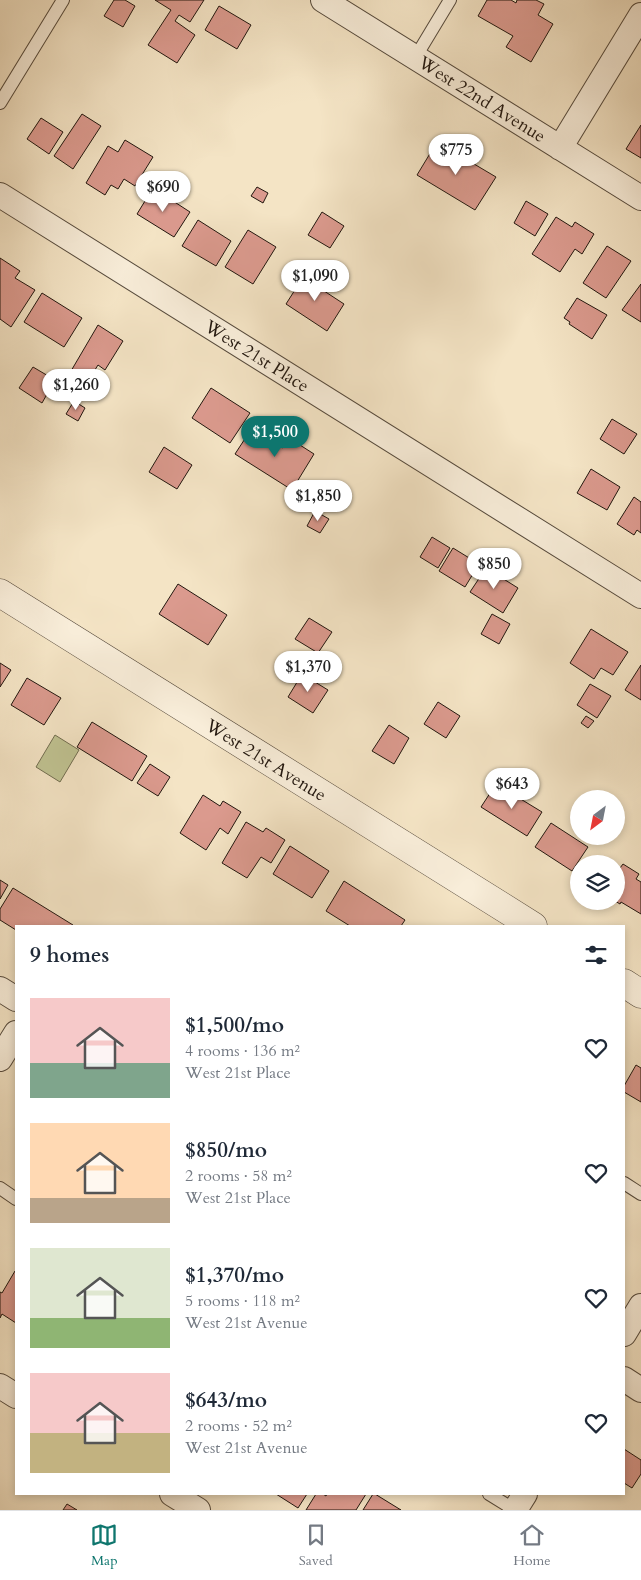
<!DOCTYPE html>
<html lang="en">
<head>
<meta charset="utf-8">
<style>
	body { margin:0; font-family:Cardo,serif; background:#f6f6f7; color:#1f2937; height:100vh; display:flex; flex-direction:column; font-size:19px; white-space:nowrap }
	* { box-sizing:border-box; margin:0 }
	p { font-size:16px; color:#747a83 }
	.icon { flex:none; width:28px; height:28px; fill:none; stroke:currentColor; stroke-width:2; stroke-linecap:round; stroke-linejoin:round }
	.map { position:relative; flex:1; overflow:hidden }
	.drawer { position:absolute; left:15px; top:925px; width:610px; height:570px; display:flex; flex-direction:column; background:#fff; border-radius:0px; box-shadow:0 2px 8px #0003 }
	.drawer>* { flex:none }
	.needle { width:32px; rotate:212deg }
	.fabs { position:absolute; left:570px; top:790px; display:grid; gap:10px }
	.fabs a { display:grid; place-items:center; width:55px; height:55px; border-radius:50%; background:#fff; box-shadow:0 2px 8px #0003; font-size:25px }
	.price { position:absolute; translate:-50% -42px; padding:0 11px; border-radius:18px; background:#fff; color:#222; font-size:16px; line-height:32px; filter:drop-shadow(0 1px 2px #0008) }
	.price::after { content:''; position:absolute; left:50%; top:30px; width:15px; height:11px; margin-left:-8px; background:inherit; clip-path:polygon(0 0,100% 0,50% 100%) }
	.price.current { background:#0f766e; color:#fff }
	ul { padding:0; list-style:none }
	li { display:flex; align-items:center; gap:15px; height:125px; padding:0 15px }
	li span { display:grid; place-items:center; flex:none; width:140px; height:100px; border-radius:0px; color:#555 }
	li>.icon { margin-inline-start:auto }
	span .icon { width:60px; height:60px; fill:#fffc; stroke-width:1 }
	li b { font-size:21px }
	h2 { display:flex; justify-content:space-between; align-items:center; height:60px; padding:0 15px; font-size:21px }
	.tab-bar { display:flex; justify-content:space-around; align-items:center; height:70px; border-top:1px solid #e0e1e3; background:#fff; font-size:14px; color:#747a83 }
	.tab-bar a { display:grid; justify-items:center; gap:2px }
	.tab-bar .current { color:#0f766e }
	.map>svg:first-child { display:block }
	.green { fill:#c0c392; stroke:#716d50 }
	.building { fill:#db9a8e; stroke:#22170f }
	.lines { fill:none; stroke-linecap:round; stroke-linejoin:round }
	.service-casing { stroke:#564a3c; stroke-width:14 }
	.minor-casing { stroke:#564a3c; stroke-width:26 }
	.tertiary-casing { stroke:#564a3c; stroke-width:29 }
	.service { stroke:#f8edd9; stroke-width:12 }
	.minor { stroke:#f8edd9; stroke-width:24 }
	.tertiary { stroke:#f8edd9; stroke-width:28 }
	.labels { text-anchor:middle; stroke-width:5; stroke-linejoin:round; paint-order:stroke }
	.street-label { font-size:18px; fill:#22170f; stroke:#f8edd9 }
</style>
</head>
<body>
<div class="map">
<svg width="641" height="1510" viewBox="0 0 641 1510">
	<rect width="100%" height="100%" fill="#f4e4c5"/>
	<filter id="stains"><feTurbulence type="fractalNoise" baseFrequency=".004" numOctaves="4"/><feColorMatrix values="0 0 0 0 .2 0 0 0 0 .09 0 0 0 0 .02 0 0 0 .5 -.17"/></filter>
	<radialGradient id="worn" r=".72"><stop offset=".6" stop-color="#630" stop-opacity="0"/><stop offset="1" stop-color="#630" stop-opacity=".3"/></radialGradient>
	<path class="green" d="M 55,735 L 79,750 L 60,782 L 36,767 Z"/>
	<path class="building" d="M 114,0 L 125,0 L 135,6 L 123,27 L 104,16 Z
		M 155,0 L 204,0 L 190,22 L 179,15 L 175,21 L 195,35 L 177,63 L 148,45 L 171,10 Z
		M 487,0 L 511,0 L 516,3 L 517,0 L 536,0 L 544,4 L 538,15 L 553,24 L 531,62 L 506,47 L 513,36 L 478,16 Z
		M 219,6 L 251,25 L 237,49 L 205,30 Z
		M 82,114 L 101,126 L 73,169 L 54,156 Z
		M 41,118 L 63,132 L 49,154 L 27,139 Z
		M 641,125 L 641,158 L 626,149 Z
		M 125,140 L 153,157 L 135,186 L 124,179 L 118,189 L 111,185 L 105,195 L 86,183 L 108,146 L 118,152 Z
		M 437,142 L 496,177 L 475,210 L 417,175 Z
		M 257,187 L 268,193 L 263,203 L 251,196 Z
		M 153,188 L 190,212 L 174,237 L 137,214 Z
		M 526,201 L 548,214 L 535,236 L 514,223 Z
		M 322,212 L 344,226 L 330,248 L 308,235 Z
		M 556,217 L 572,227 L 575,222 L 594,234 L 582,254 L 575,249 L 560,272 L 532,254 Z
		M 198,220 L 231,241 L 216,266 L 182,246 Z
		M 248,230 L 276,247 L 253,284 L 225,267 Z
		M 607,246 L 631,261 L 606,298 L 583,283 Z
		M 0,258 L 20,271 L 15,278 L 35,290 L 11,327 L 0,319 Z
		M 307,271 L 319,279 L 315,285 L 344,304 L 327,331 L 286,304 Z
		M 641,284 L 641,322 L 622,310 Z
		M 42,293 L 82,318 L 64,347 L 24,322 Z
		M 577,298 L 607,315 L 592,339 L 569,324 L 570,322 L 564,318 Z
		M 98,325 L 123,341 L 105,370 L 98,365 L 88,381 L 71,371 Z
		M 33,367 L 55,380 L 42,403 L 19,388 Z
		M 211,388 L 250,413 L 230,443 L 192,418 Z
		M 74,401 L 85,408 L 78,421 L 66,414 Z
		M 612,419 L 637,434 L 624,454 L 600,439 Z
		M 252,428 L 283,448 L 289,438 L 314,454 L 292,490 L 235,454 Z
		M 164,447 L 192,465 L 177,489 L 149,472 Z
		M 591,469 L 620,487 L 607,510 L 577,493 Z
		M 634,497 L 641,502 L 641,533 L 637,530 L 634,535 L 617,524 Z
		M 315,511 L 329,519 L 320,533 L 307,526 Z
		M 432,537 L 450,548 L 438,568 L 420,557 Z
		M 453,548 L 479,564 L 465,587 L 439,571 Z
		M 486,568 L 518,588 L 503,613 L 470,592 Z
		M 178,584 L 227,615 L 208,645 L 159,614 Z
		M 492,614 L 510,624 L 499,644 L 481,634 Z
		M 309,618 L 332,632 L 318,653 L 295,639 Z
		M 591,629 L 628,652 L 613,675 L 601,668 L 594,679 L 570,663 Z
		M 0,663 L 11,670 L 0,687 Z
		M 641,665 L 641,700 L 625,690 Z
		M 302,674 L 328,690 L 313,713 L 288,697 Z
		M 27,678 L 61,698 L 44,725 L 11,705 Z
		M 590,684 L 611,696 L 597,718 L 577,705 Z
		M 438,702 L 460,716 L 446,738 L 424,724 Z
		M 586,716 L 594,721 L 588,728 L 581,723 Z
		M 92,722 L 147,756 L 132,781 L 77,747 Z
		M 389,725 L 409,738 L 394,764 L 372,751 Z
		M 150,764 L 170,777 L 158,796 L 137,783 Z
		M 496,784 L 542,812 L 527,836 L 481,807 Z
		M 203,795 L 220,806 L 223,801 L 241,812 L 228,834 L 220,828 L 206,850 L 180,833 Z
		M 246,822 L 263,832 L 266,828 L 285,840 L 271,863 L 261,857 L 247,878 L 222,863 Z
		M 551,823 L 588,847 L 572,871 L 535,847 Z
		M 290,846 L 329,871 L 312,898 L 273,874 Z
		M 603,857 L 613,864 L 599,864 Z
		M 623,864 L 639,874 L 636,879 L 641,882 L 641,914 L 621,902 L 620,904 L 615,901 L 616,866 L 620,868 Z
		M 0,880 L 8,885 L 0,899 Z
		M 344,881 L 405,920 L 401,926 L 350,926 L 326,911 Z
		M 13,888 L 73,925 L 72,926 L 16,926 L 16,930 L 0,920 L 0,909 Z
		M 636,1065 L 641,1068 L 641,1102 L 624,1092 L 624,1086 Z
		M 15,1271 L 16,1271 L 16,1323 L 2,1314 L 0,1318 L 0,1292 L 2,1293 Z
		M 624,1449 L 641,1460 L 641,1474 L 632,1488 L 624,1483 Z
		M 276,1494 L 307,1494 L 298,1508 Z
		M 316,1494 L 323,1494 L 326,1496 L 327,1494 L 366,1494 L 356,1510 L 306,1510 Z
		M 373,1494 L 375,1494 L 401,1510 L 363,1510 Z
		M 67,1504 L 77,1510 L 63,1510 Z"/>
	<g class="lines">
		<defs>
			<path id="service" d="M 415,58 L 450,0
				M 0,103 L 63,0
				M 624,1183 L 641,1194
				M 0,1188 L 16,1199
				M 489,1494 L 515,1510"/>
			<path id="minor" d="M 323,0 L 641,198
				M 560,148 L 641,15
				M 0,195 L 641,596
				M 0,989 L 16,999
				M 0,1059 L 16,1033
				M 624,1334 L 641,1306
				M 624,1379 L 641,1390
				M 0,1386 L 16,1396
				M 172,1494 L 198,1510
				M 515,1510 L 525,1494"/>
			<path id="tertiary" d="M 0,593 L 533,926
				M 624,983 L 641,994"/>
		</defs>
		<use href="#service" class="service-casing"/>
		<use href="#minor" class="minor-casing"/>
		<use href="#tertiary" class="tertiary-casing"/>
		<use href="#service" class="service"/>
		<use href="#minor" class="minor"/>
		<use href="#tertiary" class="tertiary"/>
	</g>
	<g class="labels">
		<g class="street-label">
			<text transform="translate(482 99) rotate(32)" y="6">West 22nd Avenue</text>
			<text transform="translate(257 356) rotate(32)" y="6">West 21st Place</text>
			<text transform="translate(266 760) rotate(32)" y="6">West 21st Avenue</text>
		</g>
	</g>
	<rect width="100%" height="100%" filter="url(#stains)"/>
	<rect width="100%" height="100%" fill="url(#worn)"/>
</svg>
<div class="fabs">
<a><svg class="needle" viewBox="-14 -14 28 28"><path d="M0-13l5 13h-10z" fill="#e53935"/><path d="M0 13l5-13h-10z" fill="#747a83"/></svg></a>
<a><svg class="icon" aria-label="layers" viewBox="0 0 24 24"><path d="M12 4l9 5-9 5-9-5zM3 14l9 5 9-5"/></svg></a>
</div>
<b class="price" style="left:456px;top:176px">$775</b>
<b class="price" style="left:163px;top:213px">$690</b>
<b class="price" style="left:315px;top:302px">$1,090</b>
<b class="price" style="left:76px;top:411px">$1,260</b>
<b class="price current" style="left:275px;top:458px">$1,500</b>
<b class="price" style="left:318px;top:522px">$1,850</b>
<b class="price" style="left:494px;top:590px">$850</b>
<b class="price" style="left:308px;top:693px">$1,370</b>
<b class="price" style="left:512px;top:810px">$643</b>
<section class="drawer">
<h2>9 homes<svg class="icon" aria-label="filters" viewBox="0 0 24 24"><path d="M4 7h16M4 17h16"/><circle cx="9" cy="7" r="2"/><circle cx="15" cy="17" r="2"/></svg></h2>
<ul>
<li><span style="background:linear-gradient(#f6c9c9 65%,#7fa58c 0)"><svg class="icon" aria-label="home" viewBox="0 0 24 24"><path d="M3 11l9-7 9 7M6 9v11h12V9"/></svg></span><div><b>$1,500/mo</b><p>4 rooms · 136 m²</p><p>West 21st Place</p></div><svg class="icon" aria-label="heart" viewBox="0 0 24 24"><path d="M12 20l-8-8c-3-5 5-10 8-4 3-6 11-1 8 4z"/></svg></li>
<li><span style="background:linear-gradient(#ffd9b3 75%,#b9a48a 0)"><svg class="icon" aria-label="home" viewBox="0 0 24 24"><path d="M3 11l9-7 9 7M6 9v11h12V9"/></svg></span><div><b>$850/mo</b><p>2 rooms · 58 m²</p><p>West 21st Place</p></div><svg class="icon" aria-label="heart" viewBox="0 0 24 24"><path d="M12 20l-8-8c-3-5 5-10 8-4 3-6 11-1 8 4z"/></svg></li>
<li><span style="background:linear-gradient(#dfe7d0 70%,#8fb573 0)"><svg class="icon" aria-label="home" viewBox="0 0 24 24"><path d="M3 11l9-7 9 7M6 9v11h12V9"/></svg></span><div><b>$1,370/mo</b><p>5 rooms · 118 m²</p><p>West 21st Avenue</p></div><svg class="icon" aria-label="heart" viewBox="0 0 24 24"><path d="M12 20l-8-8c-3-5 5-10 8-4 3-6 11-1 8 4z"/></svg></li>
<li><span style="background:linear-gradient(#f6c9c9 60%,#c2b280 0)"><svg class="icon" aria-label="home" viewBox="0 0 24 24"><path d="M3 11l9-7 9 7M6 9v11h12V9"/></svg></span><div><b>$643/mo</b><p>2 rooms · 52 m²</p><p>West 21st Avenue</p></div><svg class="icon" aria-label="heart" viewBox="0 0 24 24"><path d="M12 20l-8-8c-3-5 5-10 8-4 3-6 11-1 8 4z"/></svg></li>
</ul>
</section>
</div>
<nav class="tab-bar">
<a class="current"><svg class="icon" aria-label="map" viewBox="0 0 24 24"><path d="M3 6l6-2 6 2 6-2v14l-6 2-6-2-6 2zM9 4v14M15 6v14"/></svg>Map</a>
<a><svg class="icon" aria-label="saved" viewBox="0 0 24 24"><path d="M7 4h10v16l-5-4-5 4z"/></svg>Saved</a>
<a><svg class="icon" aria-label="home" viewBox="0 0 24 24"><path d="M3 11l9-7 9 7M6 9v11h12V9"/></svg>Home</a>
</nav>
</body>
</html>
